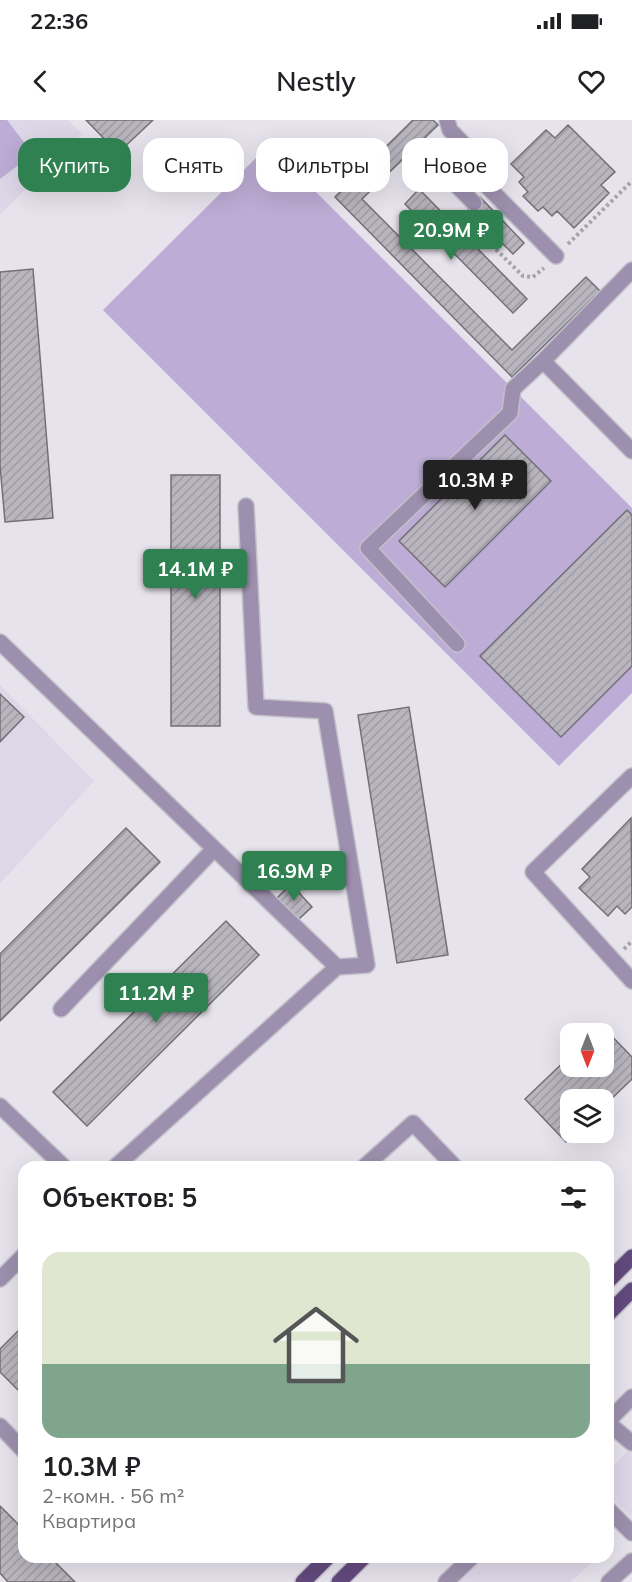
<!DOCTYPE html>
<html lang="ru">
<head>
<meta charset="utf-8">
<style>
	body { margin:0; font-family:Mulish,sans-serif; background:#f2f2f2; color:#202124; height:100vh; display:flex; flex-direction:column; font-size:22px; white-space:nowrap }
	* { box-sizing:border-box; margin:0 }
	p { font-size:20px; color:#757577 }
	.icon { flex:none; width:33px; height:33px; fill:none; stroke:currentColor; stroke-width:2; stroke-linecap:round; stroke-linejoin:round }
	.map { position:relative; flex:1; overflow:hidden }
	.drawer { position:absolute; left:18px; top:1041px; width:596px; height:402px; display:flex; flex-direction:column; background:#fff; border-radius:18px; box-shadow:0 6px 24px #0002 }
	.drawer>* { flex:none }
	.guide { position:absolute; left:18px; top:18px; width:597px; height:54px; display:flex; gap:12px }
	.needle { width:39px; rotate:180deg }
	.controls { position:absolute; left:560px; top:903px; display:grid; gap:12px }
	.controls a { display:grid; place-items:center; width:54px; height:54px; border-radius:12px; background:#fff; box-shadow:0 6px 24px #0002; font-size:30px }
	.price { position:absolute; translate:-50% -51px; padding:0 14px; border-radius:6px; background:#308152; color:#fff; font-size:20px; line-height:39px; filter:drop-shadow(0 2px 3px #0008) }
	.price::after { content:''; position:absolute; left:50%; top:36px; width:18px; height:14px; margin-left:-9px; background:inherit; clip-path:polygon(0 0,100% 0,50% 100%) }
	.price.current { background:#222; color:#fff }
	ul { padding:0; list-style:none }
	li { display:grid; align-content:center; gap:12px; height:318px; padding:0 24px }
	li span { display:grid; place-items:center; height:186px; border-radius:18px; color:#555 }
	li>.icon { margin-inline-start:auto }
	span .icon { width:108px; height:108px; fill:#fffc; stroke-width:1 }
	li b { font-size:26px }
	h2 { display:flex; justify-content:space-between; align-items:center; height:72px; padding:0 24px; font-size:26px }
	.chip { padding:0 21px; border-radius:18px; background:#fff; box-shadow:0 6px 24px #0002; font-size:21px; line-height:54px }
	.chip.current { background:#308152; color:#fff }
	.status { display:flex; justify-content:space-between; align-items:center; height:42px; padding:0 30px; background:#fff; direction:ltr }
	.status svg { height:16px; fill:currentColor }
	header { display:flex; justify-content:space-between; align-items:center; height:78px; padding:0 24px; background:#fff; font-size:27px; font-weight:600 }
	.map>svg:first-child { display:block }
	.built { fill:#ded7e8 }
	.park { fill:#bdacd5 }
	.building { fill:url(#building-hatch); stroke:#736f78; stroke-width:1.5 }
	.lines { fill:none; stroke-linecap:round; stroke-linejoin:round }
	.minor-casing { stroke:#c3c0c9; stroke-width:18 }
	.major-casing { stroke:#c3c0c9; stroke-width:18 }
	.path { stroke:#a6a3ab; stroke-width:4; stroke-dasharray:3 3; stroke-linecap:butt }
	.minor { stroke:#9d90ae; stroke-width:15 }
	.major { stroke:#624a7d; stroke-width:15 }
</style>
</head>
<body>
<div class="status"><b>22:36</b><svg viewBox="0 0 49 12"><path d="M0 12V9h3v3zM5 12V6h3v6zM10 12V3h3v9zM15 12V0h3v12zM26 1h20v11H26zM47 4h2v5h-2z"/></svg></div>
<header><svg class="icon" aria-label="back" viewBox="0 0 24 24"><path d="M15 5l-7 7 7 7"/></svg>Nestly<svg class="icon" aria-label="heart" viewBox="0 0 24 24"><path d="M12 20l-8-8c-3-5 5-10 8-4 3-6 11-1 8 4z"/></svg></header>
<div class="map">
<svg width="632" height="1462" viewBox="0 0 632 1462">
	<defs>
		<pattern id="building-hatch" width="6" height="6" patternUnits="userSpaceOnUse" patternTransform="scale(1.5)"><rect width="6" height="6" fill="#b9b5bf"/><path d="M-1 1l2-2M0 6l6-6M5 7l2-2" fill="none" stroke="#9f9ba4"/></pattern>
	</defs>
	<rect width="100%" height="100%" fill="#e7e3ed"/>
	<path class="built" d="M 0,0 L 68,0 L 82,14 L 0,95 Z
		M 0,565 L 94,661 L 0,764 Z
		M 632,1326 L 632,1398 L 608,1374 L 608,1352 Z
		M 484,1437 L 586,1437 L 591,1443 L 571,1462 L 459,1462 Z"/>
	<path class="park" d="M 0,0 L 7,0 L 33,34 L 0,59 Z
		M 269,25 L 632,388 L 632,573 L 559,646 L 103,190 Z"/>
	<path class="building" d="M 86,0 L 153,0 L 118,33 Z
		M 413,0 L 433,0 L 438,5 L 362,79 L 512,230 L 586,157 L 600,171 L 512,257 L 335,77 Z
		M 568,5 L 615,52 L 601,65 L 609,73 L 574,108 L 557,91 L 552,96 L 543,87 L 538,91 L 523,76 L 528,72 L 519,62 L 524,57 L 511,44 L 546,10 L 555,18 Z
		M 419,69 L 527,179 L 513,193 L 405,84 Z
		M 480,77 L 524,123 L 513,134 L 468,89 Z
		M 33,149 L 53,398 L 5,402 L 0,345 L 0,152 Z
		M 505,315 L 551,361 L 445,467 L 399,421 Z
		M 171,355 L 220,355 L 220,606 L 171,606 Z
		M 627,390 L 632,395 L 632,546 L 561,617 L 480,536 Z
		M 0,574 L 24,597 L 0,622 Z
		M 409,587 L 448,835 L 397,843 L 358,595 Z
		M 631,698 L 632,787 L 625,794 L 617,786 L 608,796 L 579,768 L 590,757 L 582,749 Z
		M 126,708 L 160,742 L 0,901 L 0,834 Z
		M 291,764 L 312,787 L 298,800 L 277,778 Z
		M 226,801 L 259,835 L 87,1006 L 53,972 Z
		M 602,906 L 632,937 L 632,959 L 603,987 L 603,980 L 570,980 L 570,1012 L 576,1012 L 566,1022 L 525,979 L 570,936 L 570,946 L 603,946 L 603,914 L 594,914 Z
		M 22,1207 L 24,1209 L 24,1276 L 0,1252 L 0,1229 Z
		M 0,1386 L 24,1410 L 24,1437 L 50,1437 L 75,1462 L 8,1462 L 0,1453 Z"/>
	<g class="lines">
		<defs>
			<path id="minor" d="M 447,0 L 450,10 L 476,37 L 476,41 L 454,63 L 474,83
				M 469,48 L 556,136
				M 632,150 L 543,241 L 632,331
				M 246,386 L 256,587 L 325,591 L 367,845 L 337,847
				M 0,522 L 337,847 L 115,1047
				M 457,524 L 368,428 L 510,293 L 513,269 L 543,241
				M 632,656 L 533,752 L 632,861
				M 61,889 L 214,729
				M 0,986 L 64,1047
				M 364,1047 L 413,1003 L 455,1047
				M 0,1159 L 24,1135
				M 608,1301 L 632,1277
				M 608,1303 L 632,1323
				M 0,1306 L 24,1331
				M 608,1389 L 632,1413
				M 446,1462 L 472,1437
				M 609,1462 L 632,1441"/>
			<path id="major" d="M 608,1161 L 632,1137
				M 608,1194 L 632,1170
				M 303,1462 L 328,1437
				M 339,1462 L 364,1437"/>
		</defs>
		<use href="#minor" class="minor-casing"/>
		<use href="#major" class="major-casing"/>
		<path class="path" d="M 466,100 L 523,156 L 533,157 L 544,148
			M 568,124 L 632,61
			M 624,829 L 632,821"/>
		<use href="#minor" class="minor"/>
		<use href="#major" class="major"/>
	</g>
</svg>
<div class="controls">
<a><svg class="needle" viewBox="-14 -14 28 28"><path d="M0-13l5 13h-10z" fill="#e53935"/><path d="M0 13l5-13h-10z" fill="#757577"/></svg></a>
<a><svg class="icon" aria-label="layers" viewBox="0 0 24 24"><path d="M12 4l9 5-9 5-9-5zM3 14l9 5 9-5"/></svg></a>
</div>
<b class="price" style="left:451px;top:141px">20.9M ₽</b>
<b class="price current" style="left:475px;top:391px">10.3M ₽</b>
<b class="price" style="left:195px;top:480px">14.1M ₽</b>
<b class="price" style="left:294px;top:782px">16.9M ₽</b>
<b class="price" style="left:156px;top:904px">11.2M ₽</b>
<div class="guide">
<a class="chip current">Купить</a>
<a class="chip">Снять</a>
<a class="chip">Фильтры</a>
<a class="chip">Новое</a>
</div>
<section class="drawer">
<h2>Объектов: 5<svg class="icon" aria-label="filters" viewBox="0 0 24 24"><path d="M4 7h16M4 17h16"/><circle cx="9" cy="7" r="2"/><circle cx="15" cy="17" r="2"/></svg></h2>
<ul>
<li><span style="background:linear-gradient(#dfe7d0 60%,#7fa58c 0)"><svg class="icon" aria-label="home" viewBox="0 0 24 24"><path d="M3 11l9-7 9 7M6 9v11h12V9"/></svg></span><div><b>10.3M ₽</b><p>2-комн. · 56 m²</p><p>Квартира</p></div></li>
</ul>
</section>
</div>
</body>
</html>
